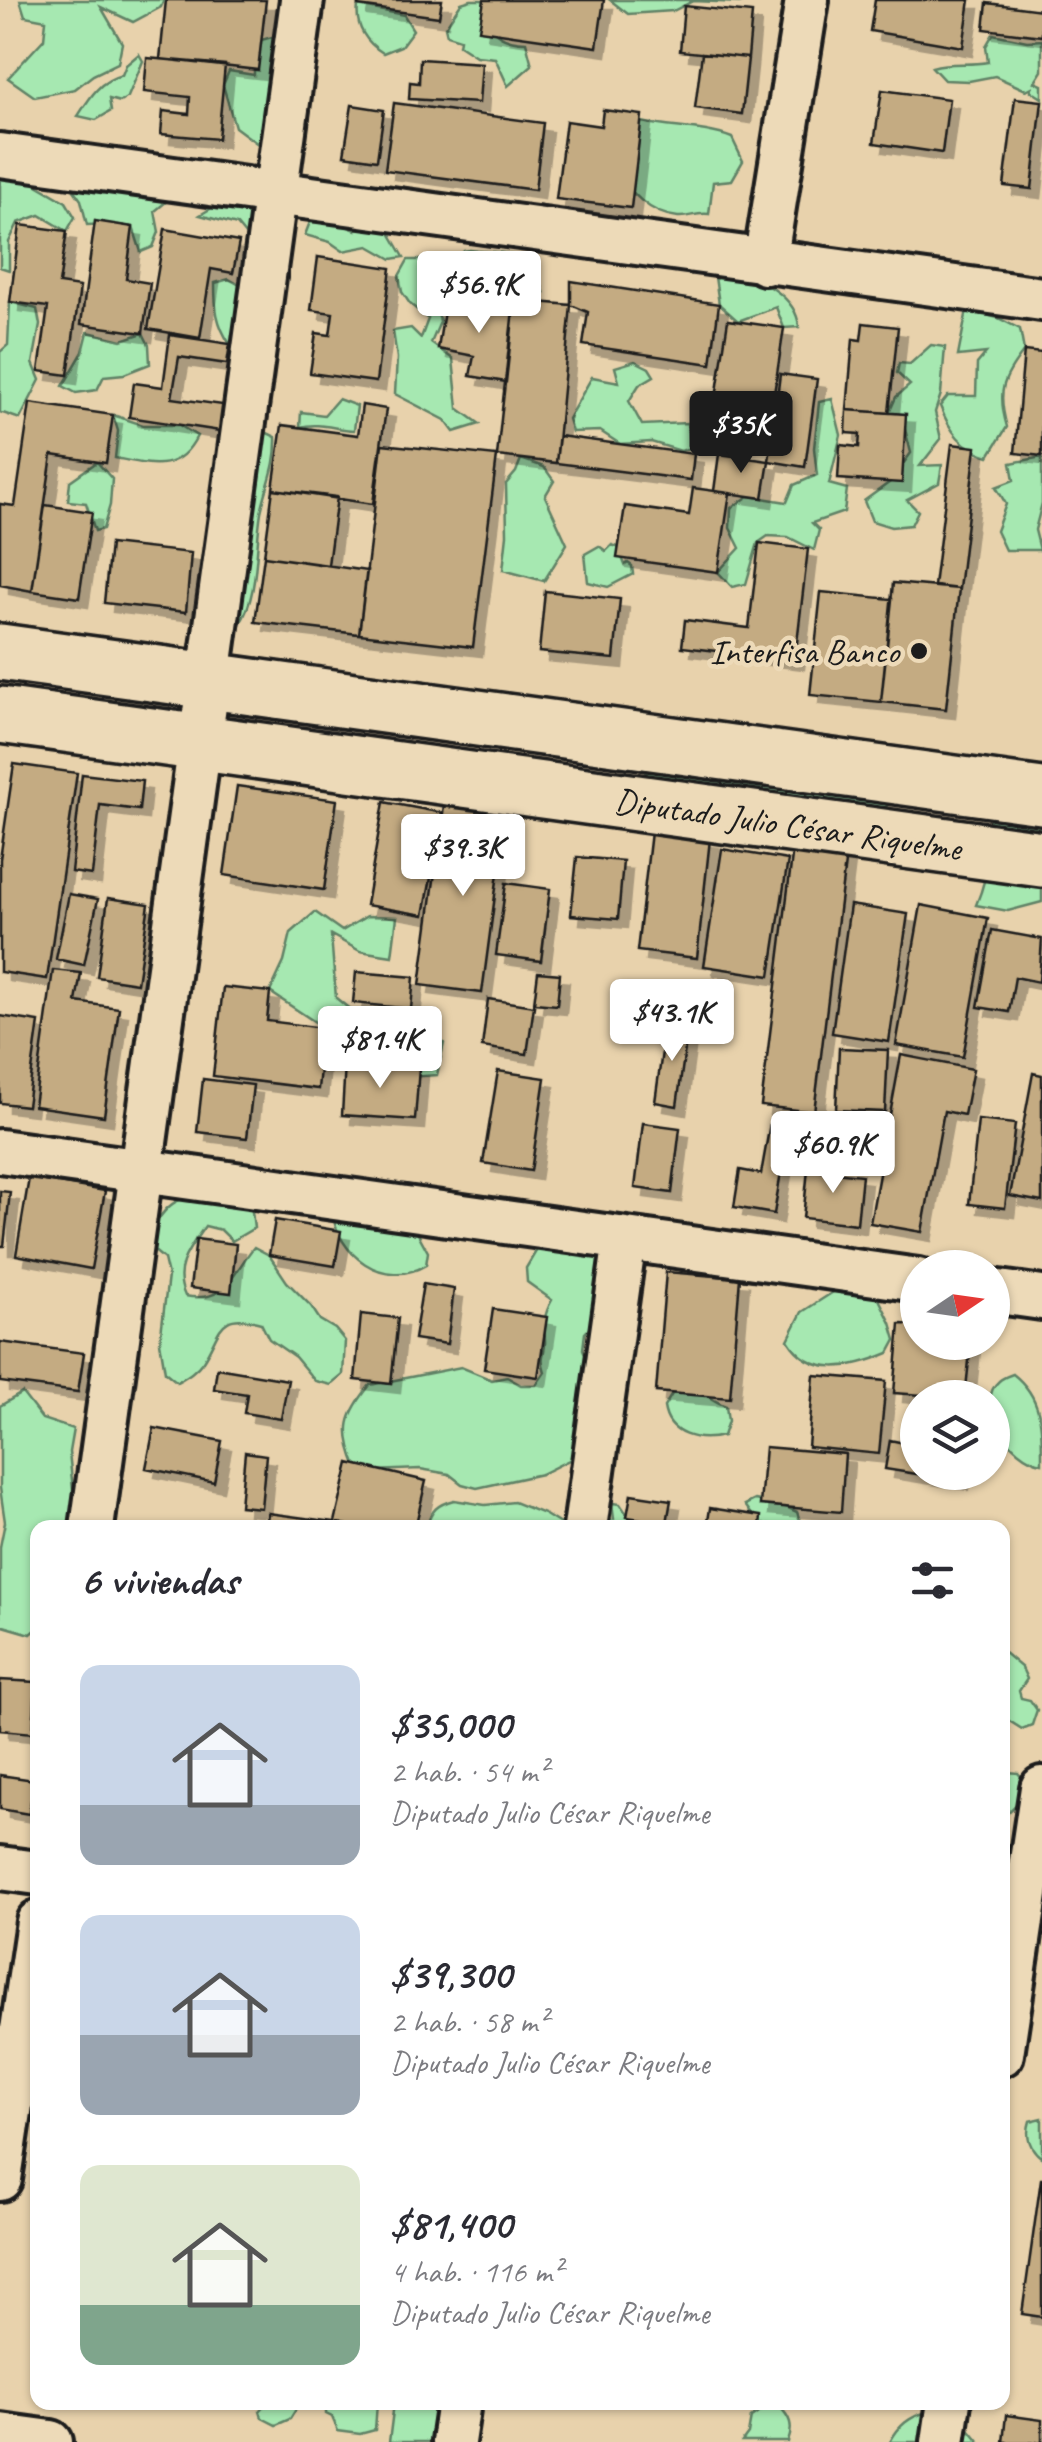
<!DOCTYPE html>
<html lang="es">
<head>
<meta charset="utf-8">
<style>
	body { margin:0; font-family:Caveat,sans-serif; background:#f7f7f7; color:#2b2b33; height:100vh; display:flex; flex-direction:column; font-size:38px; white-space:nowrap }
	* { box-sizing:border-box; margin:0 }
	p { font-size:32px; color:#7c7c81 }
	.icon { flex:none; width:55px; height:55px; fill:none; stroke:currentColor; stroke-width:2; stroke-linecap:round; stroke-linejoin:round }
	.map { position:relative; flex:1; overflow:hidden }
	.sheet { position:absolute; left:30px; top:1520px; width:980px; height:890px; display:flex; flex-direction:column; background:#fff; border-radius:20px; box-shadow:0 2px 8px #0004 }
	.sheet>* { flex:none }
	.needle { width:65px; rotate:77deg }
	.fabs { position:absolute; left:900px; top:1250px; display:grid; gap:20px }
	.fabs a { display:grid; place-items:center; width:110px; height:110px; border-radius:50%; background:#fff; box-shadow:0 2px 8px #0004; font-size:50px }
	.price { position:absolute; translate:-50% -85px; padding:0 22px; border-radius:10px; background:#fff; color:#222; font-size:32px; line-height:65px; filter:drop-shadow(0 2px 5px #0008) }
	.price::after { content:''; position:absolute; left:50%; top:60px; width:30px; height:22px; margin-left:-15px; background:inherit; clip-path:polygon(0 0,100% 0,50% 100%) }
	.price.selected { background:#1c1c1c; color:#fff }
	ul { padding:0; list-style:none }
	li { display:flex; align-items:center; gap:30px; height:250px; padding:0 50px }
	li span { display:grid; place-items:center; flex:none; width:280px; height:200px; border-radius:20px; color:#555 }
	li>.icon { margin-inline-start:auto }
	span .icon { width:120px; height:120px; fill:#fffc; stroke-width:1 }
	li b { font-size:42px }
	h2 { display:flex; justify-content:space-between; align-items:center; height:120px; padding:0 50px; font-size:42px }
	.map>svg:first-child { display:block }
	.green { fill:#a6e8b1; stroke:#618266; stroke-width:2.5 }
	.building { fill:#c4ab82; stroke:#1c1c1c; stroke-width:2.5; filter:url(#shadow) }
	.lines { fill:none; stroke-linecap:round; stroke-linejoin:round }
	.minor-casing { stroke:#1c1c1c; stroke-width:50 }
	.tertiary-casing { stroke:#1c1c1c; stroke-width:62 }
	.minor { stroke:#eddab8; stroke-width:42 }
	.tertiary { stroke:#eddab8; stroke-width:55 }
	.poi-dot { fill:#1c1c1c; stroke:#eddab8; stroke-width:4 }
	.labels { text-anchor:middle; stroke-width:9; stroke-linejoin:round; paint-order:stroke }
	.poi-label { font-size:35px; fill:#1c1c1c; stroke:#eddab8; text-anchor:end }
	.street-label { font-size:35px; fill:#1c1c1c; stroke:#eddab8 }
</style>
</head>
<body>
<div class="map">
<svg width="1042" height="2442" viewBox="0 0 1042 2442">
	<defs>
		<filter id="shadow"><feDropShadow dx="9" dy="9" stdDeviation="0" flood-color="#0004"/></filter>
	</defs>
	<rect width="100%" height="100%" fill="#e8d2ac"/>
	<filter id="ink" filterUnits="userSpaceOnUse"><feTurbulence type="fractalNoise" baseFrequency=".01" numOctaves="2"/><feDisplacementMap in="SourceGraphic" scale="20" xChannelSelector="R" yChannelSelector="G"/><feConvolveMatrix kernelMatrix="1 2 1 2 8 2 1 2 1" color-interpolation-filters="sRGB"/></filter>
	<g filter="url(#ink)">
		<path class="green" d="M 20,0 L 164,0 L 161,7 L 133,22 L 101,7 L 122,43 L 118,63 L 93,75 L 75,89 L 35,97 L 8,78 L 44,39 L 46,20 L 25,16 Z
			M 471,0 L 487,0 L 481,19 C 495,34 505,42 526,42 L 532,65 L 508,86 L 495,58 L 476,56 L 459,45 L 460,39 L 447,35 L 445,27 L 461,3 Z
			M 610,0 L 743,0 L 742,3 L 693,1 L 673,11 L 628,14 Z
			M 358,6 L 404,15 L 413,30 L 401,46 L 383,53 C 367,43 355,27 358,6 Z
			M 993,34 L 1027,41 L 1042,40 L 1042,71 L 1035,82 L 1042,85 L 1042,98 L 1031,91 L 1032,87 L 1026,90 L 995,76 L 969,81 L 944,80 L 932,67 C 952,61 968,66 988,62 L 986,46 Z
			M 272,37 L 295,48 L 280,123 L 258,144 L 235,127 L 223,85 L 229,71 L 254,75 L 254,42 Z
			M 139,54 L 143,61 L 128,97 L 120,102 L 109,99 L 111,111 L 96,120 L 78,116 C 90,97 99,81 122,75 L 126,65 Z
			M 642,122 C 673,129 704,127 732,138 L 743,161 L 732,180 L 713,182 L 709,214 C 697,212 689,218 678,217 C 648,214 631,192 615,170 L 626,131 Z
			M 18,174 L 66,202 L 75,217 L 67,231 L 40,215 L 18,223 L 9,242 L 9,270 L 0,267 L 0,179 Z
			M 66,179 L 172,197 L 155,211 L 159,232 L 153,247 L 141,252 L 133,227 L 110,224 L 87,225 L 81,200 Z
			M 215,206 L 248,207 L 271,224 L 246,236 L 237,225 L 200,215 Z
			M 371,216 L 389,231 L 404,257 L 392,259 L 369,246 L 343,251 L 330,242 L 305,235 L 310,222 L 336,222 L 356,230 Z
			M 470,250 C 511,255 529,247 544,292 L 522,293 L 502,273 L 487,279 L 481,303 L 446,298 L 434,288 L 440,322 L 431,343 L 453,359 L 458,408 L 480,424 L 454,432 L 445,420 L 395,394 L 397,358 L 393,331 L 411,328 L 421,338 L 428,319 L 410,304 L 402,292 L 399,276 L 408,260 L 428,260 L 451,269 L 464,251 Z
			M 731,273 C 758,275 797,297 799,327 L 784,328 L 776,307 L 738,321 L 719,304 L 715,277 Z
			M 229,279 L 252,292 L 246,339 L 230,344 C 216,324 215,307 215,283 Z
			M 10,302 L 37,309 L 40,325 L 33,363 L 40,380 L 20,419 L 0,412 L 0,352 L 8,345 Z
			M 967,310 L 998,318 L 1020,329 L 1024,351 C 1002,379 997,392 1007,427 L 989,456 C 962,448 950,432 940,406 L 948,396 L 976,396 L 977,364 L 986,353 L 958,356 Z
			M 88,332 L 122,340 L 143,333 L 149,345 L 150,364 L 124,374 L 104,376 L 97,390 L 76,393 L 63,386 L 83,352 Z
			M 931,345 L 945,347 L 941,394 L 935,412 L 941,439 L 920,466 L 942,465 L 939,483 L 907,500 L 918,511 L 911,525 L 891,527 L 872,521 L 864,501 L 890,482 L 911,453 L 905,429 L 889,413 L 896,397 L 910,385 L 897,373 L 899,363 L 910,364 Z
			M 635,361 L 649,368 L 654,376 L 639,385 L 629,401 L 642,425 L 687,423 L 692,447 L 681,451 L 651,442 L 620,444 L 600,431 L 572,432 L 568,419 L 592,377 L 619,382 L 615,367 Z
			M 338,399 L 357,406 L 354,430 C 334,429 319,422 300,427 L 301,412 L 324,415 Z
			M 832,399 L 841,435 L 829,484 L 847,489 L 844,512 L 812,523 L 819,530 L 814,550 L 788,537 L 768,536 L 758,543 L 746,584 L 732,587 L 718,572 L 740,548 L 730,528 L 731,508 L 749,496 L 787,502 L 794,485 L 817,475 L 814,448 L 819,402 Z
			M 113,415 L 143,425 L 179,425 L 197,436 C 178,474 151,465 115,458 L 118,431 Z
			M 261,430 L 276,437 C 277,466 267,484 261,512 C 255,548 259,596 239,625 L 218,612 Z
			M 1042,457 L 1042,503 L 1035,530 L 1040,550 L 1005,550 L 996,531 L 1006,504 L 996,487 L 1014,480 L 1011,463 Z
			M 521,459 L 544,467 L 554,481 L 545,496 L 567,544 L 544,581 L 503,570 L 507,535 L 506,484 L 516,472 Z
			M 97,462 L 112,479 L 110,505 L 103,529 L 95,531 L 86,503 L 68,501 L 70,481 Z
			M 612,545 L 618,547 L 625,565 L 628,563 L 632,566 L 633,574 L 608,587 L 588,582 L 585,554 L 599,546 L 606,551 Z
			M 633,755 L 890,791 L 883,822 L 652,781 Z
			M 1042,776 L 1042,902 L 1008,911 L 976,905 C 991,869 993,835 988,796 Z
			M 315,912 L 342,931 L 367,916 L 397,917 L 392,956 L 360,951 L 331,935 L 336,998 C 368,1026 402,1039 444,1043 L 437,1075 L 406,1077 L 378,1060 L 348,1051 L 324,1028 L 270,992 L 284,962 L 291,933 Z
			M 208,1192 L 239,1201 L 252,1211 L 254,1228 L 232,1241 L 221,1230 L 205,1226 C 189,1249 172,1268 185,1296 C 228,1304 232,1273 254,1247 L 269,1255 L 287,1282 L 311,1306 L 320,1320 L 335,1329 L 345,1341 L 343,1375 L 331,1385 L 315,1381 L 295,1357 L 269,1339 L 261,1323 C 217,1310 222,1332 203,1361 C 196,1371 187,1376 177,1382 L 165,1372 L 160,1342 L 168,1276 L 164,1259 L 152,1249 L 149,1233 C 168,1203 173,1199 208,1192 Z
			M 332,1210 L 412,1223 L 428,1252 L 426,1265 C 384,1290 337,1255 332,1210 Z
			M 548,1231 L 604,1244 L 596,1321 L 585,1333 L 583,1349 L 589,1364 L 577,1412 L 580,1428 L 578,1445 L 571,1459 L 541,1474 L 477,1488 L 462,1484 L 449,1474 L 420,1469 L 373,1471 L 357,1467 C 341,1429 346,1416 370,1385 L 461,1367 L 492,1380 L 507,1377 L 521,1385 L 536,1385 L 545,1372 C 539,1354 546,1355 545,1340 C 544,1324 543,1316 552,1300 L 527,1282 L 526,1268 Z
			M 841,1287 L 875,1291 L 891,1323 L 896,1340 L 889,1353 C 853,1368 811,1378 788,1340 L 802,1312 Z
			M 1013,1374 C 1042,1397 1042,1424 1042,1463 C 1010,1458 973,1403 999,1381 C 1003,1377 1008,1376 1013,1374 Z
			M 687,1389 C 704,1390 710,1400 726,1406 L 728,1421 L 723,1436 C 698,1442 668,1436 664,1407 L 672,1394 Z
			M 22,1393 L 42,1419 L 73,1429 L 69,1452 L 76,1518 L 76,1527 L 38,1528 L 37,1629 L 31,1634 L 0,1625 L 0,1547 L 5,1522 L 0,1488 L 0,1406 Z
			M 454,1500 L 485,1505 L 514,1502 L 544,1514 L 565,1527 L 427,1528 C 430,1510 438,1504 454,1500 Z
			M 755,1500 L 782,1505 L 797,1512 L 800,1521 L 823,1522 L 832,1527 L 761,1527 L 745,1505 Z
			M 612,1503 L 620,1504 L 633,1523 L 651,1527 L 605,1528 L 606,1521 L 614,1519 Z
			M 1002,1651 L 1022,1668 L 1027,1679 L 1019,1691 L 1021,1698 L 1030,1700 L 1037,1710 L 1032,1725 L 1022,1729 L 1003,1717 Z
			M 1008,1772 L 1018,1773 L 1023,1779 L 1019,1789 L 1022,1793 L 1020,1800 L 1003,1818 L 1002,1781 Z
			M 1042,2118 L 1042,2158 C 1030,2149 1025,2136 1030,2121 Z
			M 267,2403 L 267,2402 L 300,2403 L 290,2419 L 276,2425 L 262,2418 L 260,2411 Z
			M 326,2403 L 377,2403 L 375,2430 L 360,2434 L 338,2431 L 332,2417 L 326,2414 Z
			M 394,2403 L 434,2403 L 441,2419 L 434,2442 L 389,2442 Z
			M 779,2406 C 790,2417 794,2426 788,2442 L 742,2442 L 748,2434 L 751,2417 L 764,2408 Z
			M 927,2412 L 966,2425 L 980,2442 L 890,2442 C 899,2425 909,2417 927,2412 Z"/>
		<path class="building" d="M 166,0 L 266,0 L 258,70 L 160,59 Z
			M 359,0 L 442,0 L 439,17 L 358,6 Z
			M 484,0 L 604,0 L 597,47 L 479,30 Z
			M 875,0 L 970,0 L 963,47 L 870,31 Z
			M 987,3 L 1042,10 L 1042,36 L 984,29 Z
			M 684,6 L 752,13 L 748,58 L 680,51 Z
			M 702,53 L 748,58 L 742,114 L 695,108 Z
			M 147,58 L 225,65 L 218,139 L 161,134 L 163,111 L 189,114 L 190,97 L 144,92 Z
			M 420,59 L 482,63 L 479,103 L 409,99 L 410,82 L 419,83 Z
			M 882,90 L 949,99 L 942,153 L 874,143 Z
			M 1015,98 L 1042,101 L 1032,189 L 1004,186 Z
			M 394,103 L 543,123 L 535,190 L 385,170 Z
			M 352,105 L 384,110 L 377,160 L 344,155 Z
			M 603,110 L 642,115 L 631,208 L 556,199 L 566,121 L 601,126 Z
			M 95,221 L 133,227 L 126,279 L 150,283 L 143,333 L 81,324 Z
			M 20,225 L 67,231 L 59,284 L 80,287 L 68,375 L 39,371 L 48,307 L 10,302 Z
			M 165,229 L 239,242 L 233,273 L 211,269 L 200,338 L 148,329 Z
			M 318,257 L 391,268 L 376,382 L 310,373 L 316,333 L 330,335 L 333,313 L 311,310 Z
			M 571,281 L 719,304 L 711,364 L 583,345 L 588,312 L 571,305 Z
			M 446,298 L 514,309 L 506,382 L 470,376 L 474,356 L 438,349 Z
			M 514,300 L 571,305 L 556,463 L 497,456 Z
			M 728,320 L 784,328 L 770,420 L 714,411 Z
			M 863,323 L 898,327 L 889,413 L 847,410 L 853,339 L 861,340 Z
			M 170,335 L 230,344 L 227,364 L 179,357 L 172,398 L 223,405 L 220,431 L 129,417 L 134,383 L 163,387 Z
			M 1024,351 L 1042,353 L 1042,456 L 1015,453 Z
			M 780,374 L 817,379 L 805,467 L 769,461 Z
			M 30,403 L 113,415 L 106,463 L 52,455 L 32,591 L 0,585 L 0,504 L 15,506 Z
			M 362,405 L 386,409 L 373,504 L 273,489 L 282,425 L 358,435 Z
			M 847,410 L 906,414 L 902,483 L 838,479 L 840,445 L 859,447 L 860,434 L 846,433 Z
			M 559,436 L 694,454 L 691,480 L 556,463 Z
			M 382,444 L 497,456 L 473,647 L 359,634 Z
			M 952,444 L 976,447 L 959,589 L 934,586 Z
			M 719,454 L 769,461 L 763,498 L 714,491 Z
			M 693,488 L 730,493 L 718,572 L 617,558 L 625,506 L 689,515 Z
			M 273,489 L 337,497 L 328,565 L 264,556 Z
			M 45,505 L 92,512 L 79,598 L 32,591 Z
			M 759,543 L 808,549 L 795,660 L 682,647 L 685,620 L 749,628 Z
			M 110,544 L 191,553 L 186,612 L 104,603 Z
			M 264,556 L 367,571 L 359,634 L 255,622 Z
			M 893,583 L 959,589 L 946,709 L 881,702 Z
			M 545,591 L 620,599 L 614,659 L 539,652 Z
			M 821,592 L 892,599 L 881,702 L 810,695 Z
			M 14,764 L 77,773 L 47,979 L 0,972 L 0,859 Z
			M 82,774 L 142,781 L 139,810 L 100,805 L 92,875 L 71,872 Z
			M 237,786 L 337,800 L 324,890 L 224,875 Z
			M 384,802 L 443,813 L 424,915 L 366,905 Z
			M 444,805 L 506,813 L 482,993 L 420,985 Z
			M 651,832 L 710,839 L 697,958 L 637,951 Z
			M 793,848 L 846,854 L 814,1112 L 761,1106 Z
			M 722,849 L 788,860 L 770,976 L 704,966 Z
			M 577,857 L 623,861 L 618,919 L 571,915 Z
			M 506,883 L 550,889 L 541,961 L 496,955 Z
			M 69,894 L 98,899 L 84,965 L 56,959 Z
			M 108,898 L 149,904 L 137,983 L 97,977 Z
			M 850,905 L 908,914 L 889,1042 L 832,1033 Z
			M 921,905 L 988,918 L 963,1057 L 896,1045 Z
			M 992,930 L 1042,939 L 1039,982 L 1015,977 L 1009,1012 L 978,1007 Z
			M 53,970 L 81,973 L 76,1002 L 119,1008 L 104,1116 L 34,1106 Z
			M 356,972 L 414,977 L 411,1009 L 353,1003 Z
			M 538,972 L 560,974 L 557,1005 L 534,1003 Z
			M 223,987 L 270,992 L 267,1021 L 324,1028 L 318,1089 L 213,1076 Z
			M 488,999 L 534,1006 L 527,1054 L 482,1047 Z
			M 0,1016 L 39,1022 L 27,1106 L 0,1103 Z
			M 666,1023 L 688,1027 L 677,1106 L 655,1102 Z
			M 839,1048 L 888,1050 L 885,1112 L 836,1110 Z
			M 901,1055 L 973,1069 L 964,1115 L 944,1111 L 922,1232 L 870,1223 Z
			M 345,1063 L 419,1068 L 415,1120 L 342,1115 Z
			M 498,1071 L 545,1078 L 531,1171 L 483,1163 Z
			M 1033,1073 L 1042,1075 L 1042,1202 L 1010,1196 Z
			M 203,1079 L 253,1085 L 247,1138 L 197,1132 Z
			M 771,1118 L 812,1125 L 809,1146 L 786,1142 L 774,1214 L 734,1207 L 740,1170 L 761,1174 Z
			M 978,1120 L 1015,1124 L 1005,1208 L 969,1204 Z
			M 643,1123 L 680,1128 L 672,1193 L 635,1188 Z
			M 808,1169 L 862,1175 L 857,1224 L 803,1218 Z
			M 29,1178 L 105,1191 L 91,1269 L 16,1255 Z
			M 0,1191 L 10,1192 L 4,1246 L 0,1246 Z
			M 275,1220 L 341,1231 L 335,1266 L 269,1255 Z
			M 196,1239 L 236,1244 L 231,1293 L 190,1288 Z
			M 666,1272 L 740,1278 L 730,1398 L 656,1392 Z
			M 423,1284 L 454,1289 L 447,1344 L 414,1339 Z
			M 493,1309 L 547,1317 L 538,1377 L 484,1369 Z
			M 361,1314 L 398,1318 L 391,1384 L 355,1380 Z
			M 900,1324 L 918,1325 L 918,1342 L 971,1342 L 965,1398 L 894,1393 Z
			M 0,1342 L 84,1353 L 78,1392 L 0,1382 Z
			M 217,1368 L 288,1380 L 281,1419 L 244,1413 L 247,1394 L 214,1389 Z
			M 814,1375 L 886,1381 L 879,1454 L 808,1447 Z
			M 154,1428 L 222,1441 L 214,1482 L 146,1468 Z
			M 890,1440 L 918,1446 L 918,1472 L 961,1472 L 960,1481 L 885,1469 Z
			M 765,1447 L 845,1454 L 841,1512 L 760,1505 Z
			M 245,1452 L 266,1455 L 261,1508 L 240,1506 Z
			M 349,1463 L 426,1481 L 415,1528 L 359,1528 L 335,1522 Z
			M 631,1494 L 671,1500 L 667,1523 L 627,1517 Z
			M 710,1508 L 761,1516 L 760,1528 L 707,1528 Z
			M 268,1513 L 335,1522 L 335,1528 L 266,1528 Z
			M 0,1680 L 36,1682 L 33,1733 L 0,1730 Z
			M 0,1775 L 34,1780 L 29,1814 L 0,1809 Z
			M 1041,2179 L 1042,2179 L 1042,2317 L 1022,2314 Z
			M 1006,2415 L 1042,2420 L 1042,2442 L 1003,2442 Z"/>
		<g class="lines">
			<defs>
				<path id="minor" d="M 0,155 L 1042,299
					M 765,263 L 807,0
					M 0,1151 L 918,1280
					M 992,1291 L 1042,1298
					M 92,1528 L 302,0
					M 585,1528 L 625,1239
					M 0,1868 L 38,1873
					M 1002,2054 L 1042,1788
					M 0,2179 L 38,1922
					M 0,2435 L 51,2442
					M 453,2442 L 459,2402
					M 943,2442 L 949,2402"/>
				<path id="tertiary" d="M 0,652 L 1042,796
					M 0,715 L 1042,859"/>
			</defs>
			<use href="#minor" class="minor-casing"/>
			<use href="#tertiary" class="tertiary-casing"/>
			<use href="#minor" class="minor"/>
			<use href="#tertiary" class="tertiary"/>
		</g>
	</g>
	<circle class="poi-dot" cx="919" cy="651" r="10"/>
	<g class="labels">
		<g class="poi-label">
			<text x="899" y="663">Interfisa Banco</text>
		</g>
		<g class="street-label">
			<text transform="translate(788 824) rotate(8)" y="12">Diputado Julio César Riquelme</text>
		</g>
	</g>
</svg>
<div class="fabs">
<a><svg class="needle" viewBox="-14 -14 28 28"><path d="M0-13l5 13h-10z" fill="#e53935"/><path d="M0 13l5-13h-10z" fill="#7c7c81"/></svg></a>
<a><svg class="icon" aria-label="layers" viewBox="0 0 24 24"><path d="M12 4l9 5-9 5-9-5zM3 14l9 5 9-5"/></svg></a>
</div>
<b class="price" style="left:479px;top:336px">$56.9K</b>
<b class="price selected" style="left:741px;top:476px">$35K</b>
<b class="price" style="left:463px;top:899px">$39.3K</b>
<b class="price" style="left:672px;top:1064px">$43.1K</b>
<b class="price" style="left:380px;top:1091px">$81.4K</b>
<b class="price" style="left:833px;top:1196px">$60.9K</b>
<section class="sheet">
<h2>6 viviendas<svg class="icon" aria-label="filters" viewBox="0 0 24 24"><path d="M4 7h16M4 17h16"/><circle cx="9" cy="7" r="2"/><circle cx="15" cy="17" r="2"/></svg></h2>
<ul>
<li><span style="background:linear-gradient(#c9d6e8 70%,#9aa5b1 0)"><svg class="icon" aria-label="home" viewBox="0 0 24 24"><path d="M3 11l9-7 9 7M6 9v11h12V9"/></svg></span><div><b>$35,000</b><p>2 hab. · 54 m²</p><p>Diputado Julio César Riquelme</p></div></li>
<li><span style="background:linear-gradient(#c9d6e8 60%,#9aa5b1 0)"><svg class="icon" aria-label="home" viewBox="0 0 24 24"><path d="M3 11l9-7 9 7M6 9v11h12V9"/></svg></span><div><b>$39,300</b><p>2 hab. · 58 m²</p><p>Diputado Julio César Riquelme</p></div></li>
<li><span style="background:linear-gradient(#dfe7d0 70%,#7fa58c 0)"><svg class="icon" aria-label="home" viewBox="0 0 24 24"><path d="M3 11l9-7 9 7M6 9v11h12V9"/></svg></span><div><b>$81,400</b><p>4 hab. · 116 m²</p><p>Diputado Julio César Riquelme</p></div></li>
</ul>
</section>
</div>
</body>
</html>
